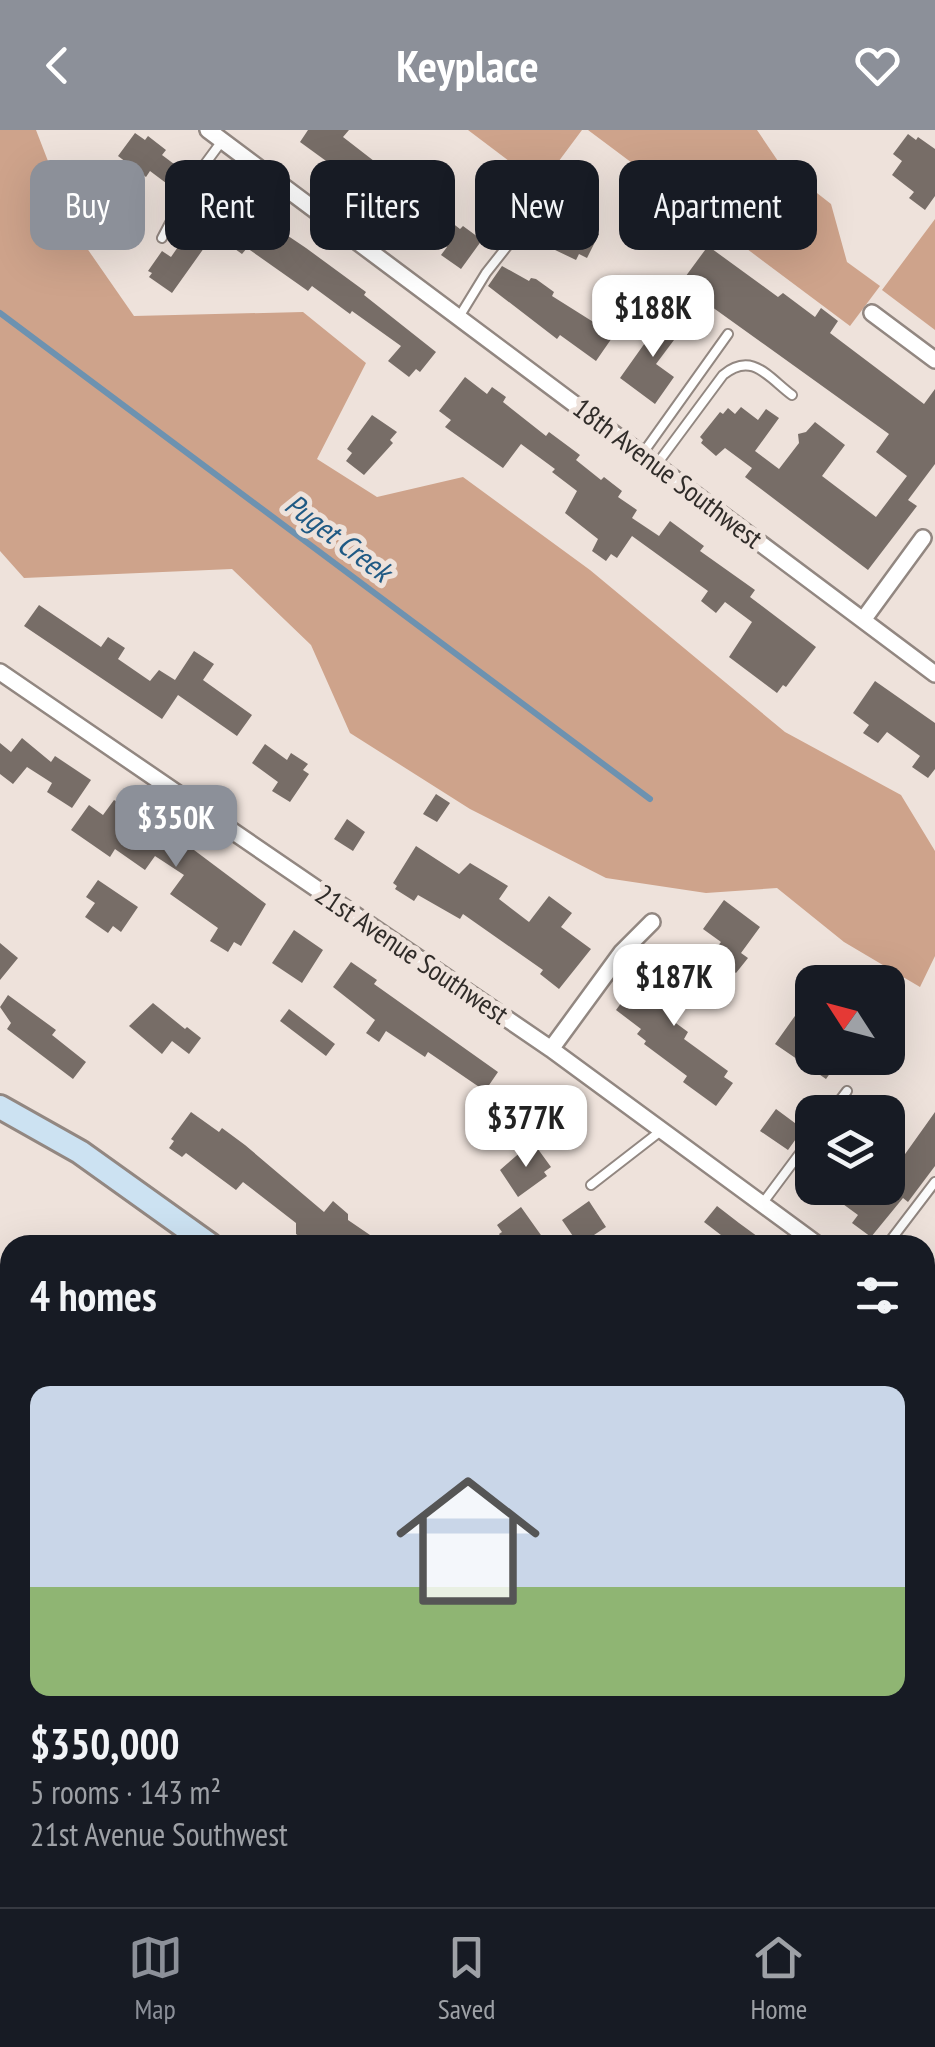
<!DOCTYPE html>
<html lang="en">
<head>
<meta charset="utf-8">
<style>
	body { margin:0; font-family:"PT Sans Narrow",sans-serif; background:#242831; color:#f1f3f6; height:100vh; display:flex; flex-direction:column; font-size:38px; white-space:nowrap }
	* { box-sizing:border-box; margin:0 }
	p { font-size:32px; color:#9ea1a6 }
	.icon { flex:none; width:55px; height:55px; fill:none; stroke:currentColor; stroke-width:2; stroke-linecap:round; stroke-linejoin:round }
	.map { position:relative; flex:1; overflow:hidden }
	.drawer { position:absolute; left:0px; top:1105px; width:935px; height:672px; display:flex; flex-direction:column; background:#171b24; border-radius:30px 30px 0 0; box-shadow:0 10px 40px #0002 }
	.drawer>* { flex:none }
	.guide { position:absolute; left:30px; top:30px; width:875px; height:90px; display:flex; gap:20px }
	.needle { width:65px; rotate:306deg }
	.buttons { position:absolute; left:795px; top:835px; display:grid; gap:20px }
	.buttons a { display:grid; place-items:center; width:110px; height:110px; border-radius:20px; background:#171b24; box-shadow:0 10px 40px #0002; font-size:50px }
	.price { position:absolute; translate:-50% -85px; padding:0 22px; border-radius:20px; background:#fff; color:#222; font-size:32px; line-height:65px; filter:drop-shadow(0 2px 5px #0008) }
	.price::after { content:''; position:absolute; left:50%; top:60px; width:30px; height:22px; margin-left:-15px; background:inherit; clip-path:polygon(0 0,100% 0,50% 100%) }
	.price.selected { background:#8c9099; color:#fff }
	ul { padding:0; list-style:none }
	li { display:grid; align-content:center; gap:20px; height:530px; padding:0 30px }
	li span { display:grid; place-items:center; height:310px; border-radius:20px; color:#555 }
	li>.icon { margin-inline-start:auto }
	span .icon { width:180px; height:180px; fill:#fffc; stroke-width:1 }
	li b { font-size:42px }
	h2 { display:flex; justify-content:space-between; align-items:center; height:120px; padding:0 30px; font-size:42px }
	.tag { padding:0 35px; border-radius:20px; background:#171b24; box-shadow:0 10px 40px #0002; font-size:35px; line-height:90px }
	.tag.selected { background:#8c9099; color:#fff }
	header { display:flex; justify-content:space-between; align-items:center; height:130px; padding:0 30px; background:#8c9099; color:#fff; font-size:45px; font-weight:800 }
	.dock { display:flex; justify-content:space-around; align-items:center; height:140px; border-top:2px solid #363941; background:#171b24; font-size:28px; color:#9ea1a6 }
	.dock a { display:grid; justify-items:center; gap:5px }
	.dock .selected { color:#8c9099 }
	.map>svg:first-child { display:block }
	.forest { fill:#cea38b }
	.lines { fill:none; stroke-linecap:round; stroke-linejoin:round }
	.stream { stroke:#6d92b0; stroke-width:6 }
	.building { fill:#776d67 }
	.lane-casing { stroke:#928781; stroke-width:12 }
	.street-casing { stroke:#928781; stroke-width:20 }
	.secondary-casing { stroke:#928781; stroke-width:28 }
	.lane { stroke:#fff; stroke-width:8 }
	.street { stroke:#fff; stroke-width:15 }
	.secondary { stroke:#cce2f2; stroke-width:22 }
	.labels { text-anchor:middle; stroke-width:10; stroke-linejoin:round; paint-order:stroke }
	.street-label { font-size:28px; fill:#302c29; stroke:#eee2db }
	.water-label { font-size:30px; font-style:italic; fill:#205a84; stroke:#eee2db }
</style>
</head>
<body>
<header><svg class="icon" aria-label="back" viewBox="0 0 24 24"><path d="M15 5l-7 7 7 7"/></svg>Keyplace<svg class="icon" aria-label="heart" viewBox="0 0 24 24"><path d="M12 20l-8-8c-3-5 5-10 8-4 3-6 11-1 8 4z"/></svg></header>
<div class="map">
<svg width="935" height="1777" viewBox="0 0 935 1777">
	<rect width="100%" height="100%" fill="#eee2db"/>
	<path class="forest" d="M 0,0 L 36,0 L 75,101 L 134,186 L 303,182 L 366,233 L 317,329 L 377,367 L 463,347 L 590,440 L 785,602 L 901,665 L 935,721 L 935,826 L 920,857 L 844,812 L 777,758 L 706,763 L 606,748 L 470,679 L 350,603 L 311,515 L 232,439 L 24,448 L 0,421 Z
		M 468,0 L 582,0 L 541,55 Z
		M 588,0 L 757,0 L 780,34 L 831,74 L 847,132 L 880,156 L 850,196 Z
		M 935,89 L 935,200 L 882,160 Z
		M 0,1650 L 10,1655 L 10,1768 L 312,1768 L 309,1777 L 0,1777 Z"/>
	<g class="lines">
		<path class="stream" d="M 0,183 L 650,669
			M 0,1695 L 10,1698
			M 278,1768 L 280,1777
			M 149,1777 L 152,1768"/>
	</g>
	<path class="building" d="M 308,0 L 349,0 L 343,7 L 392,45 L 390,48 L 404,59 L 402,62 L 426,80 L 430,76 L 460,99 L 463,96 L 482,110 L 461,139 L 441,125 L 447,117 L 392,73 L 337,31 L 333,36 L 300,12 Z
		M 135,3 L 145,10 L 148,6 L 166,20 L 162,25 L 182,40 L 170,56 L 150,41 L 146,47 L 118,26 Z
		M 908,4 L 916,10 L 918,7 L 935,19 L 935,66 L 925,80 L 909,68 L 914,62 L 892,45 L 902,31 L 893,24 Z
		M 213,59 L 250,88 L 254,83 L 306,118 L 366,162 L 364,165 L 436,222 L 420,242 L 416,239 L 409,247 L 388,231 L 401,216 L 352,181 L 350,184 L 312,156 L 308,161 L 247,118 L 242,124 L 214,104 L 172,163 L 149,147 L 152,143 L 148,141 L 162,121 L 171,127 L 189,101 L 186,99 L 190,89 Z
		M 559,63 L 583,74 L 579,82 L 585,85 L 583,89 L 595,95 L 593,101 L 599,104 L 587,128 L 579,124 L 576,130 L 553,119 L 555,114 L 538,106 Z
		M 708,116 L 778,167 L 783,163 L 815,187 L 821,178 L 838,191 L 830,203 L 924,274 L 935,259 L 935,334 L 908,370 L 917,376 L 868,440 L 745,347 L 752,338 L 725,318 L 716,326 L 701,313 L 703,310 L 700,307 L 720,282 L 723,284 L 728,278 L 735,284 L 741,277 L 758,290 L 766,279 L 779,288 L 755,321 L 779,339 L 799,313 L 798,304 L 806,302 L 815,292 L 845,315 L 822,346 L 876,387 L 907,346 L 876,322 L 889,304 L 680,154 Z
		M 502,136 L 529,151 L 531,148 L 536,149 L 554,162 L 552,166 L 614,205 L 596,231 L 560,205 L 557,209 L 488,156 Z
		M 661,181 L 683,198 L 656,234 L 674,247 L 655,274 L 620,248 L 652,203 L 647,200 Z
		M 465,247 L 487,264 L 492,257 L 506,267 L 503,272 L 546,306 L 549,302 L 580,325 L 576,330 L 601,350 L 604,347 L 622,361 L 618,367 L 637,380 L 632,388 L 659,406 L 670,391 L 704,416 L 700,421 L 755,460 L 750,467 L 816,517 L 786,557 L 783,555 L 777,563 L 729,527 L 752,492 L 725,472 L 716,483 L 701,471 L 708,461 L 632,406 L 617,428 L 611,424 L 606,431 L 592,421 L 598,409 L 565,383 L 577,361 L 552,342 L 555,339 L 521,314 L 503,338 L 445,297 L 451,290 L 439,281 Z
		M 372,285 L 397,302 L 390,310 L 393,313 L 364,345 L 346,331 L 352,323 L 347,319 Z
		M 39,475 L 101,517 L 108,507 L 125,518 L 118,529 L 150,551 L 159,540 L 175,550 L 194,521 L 214,534 L 203,550 L 252,585 L 237,606 L 178,565 L 162,589 L 24,496 Z
		M 875,551 L 935,593 L 935,639 L 928,648 L 912,637 L 920,626 L 887,602 L 878,613 L 863,603 L 869,595 L 853,583 Z
		M 22,608 L 51,632 L 55,626 L 91,650 L 72,678 L 47,662 L 52,653 L 27,637 L 13,654 L 0,644 L 0,613 L 11,622 Z
		M 265,614 L 287,630 L 291,623 L 308,634 L 303,640 L 309,644 L 290,672 L 272,661 L 278,652 L 252,633 Z
		M 436,664 L 450,673 L 437,692 L 423,684 Z
		M 114,670 L 194,720 L 266,774 L 241,816 L 234,812 L 228,822 L 210,811 L 218,798 L 170,764 L 184,745 L 155,726 L 145,740 L 115,719 L 110,727 L 71,700 L 89,675 L 103,685 Z
		M 347,689 L 365,702 L 353,721 L 334,709 Z
		M 416,716 L 459,744 L 470,733 L 495,748 L 508,756 L 499,769 L 529,792 L 549,766 L 572,783 L 561,797 L 591,819 L 559,859 L 540,844 L 543,840 L 463,784 L 460,789 L 418,765 L 414,771 L 395,759 L 397,756 L 393,753 Z
		M 98,750 L 138,777 L 121,802 L 113,796 L 108,803 L 85,787 L 95,773 L 86,767 Z
		M 724,770 L 760,797 L 741,823 L 748,828 L 736,843 L 711,824 L 721,812 L 703,799 Z
		M 294,800 L 323,820 L 302,853 L 272,833 Z
		M 0,813 L 18,828 L 0,850 Z
		M 672,824 L 699,844 L 669,888 L 688,902 L 684,909 L 728,941 L 724,947 L 733,953 L 716,976 L 683,952 L 687,946 L 644,914 L 646,911 L 637,904 L 641,899 L 616,880 L 633,857 L 641,864 Z
		M 351,832 L 377,850 L 374,854 L 498,942 L 485,961 L 428,922 L 425,927 L 386,901 L 379,912 L 366,903 L 375,890 L 333,857 Z
		M 812,862 L 812,928 L 841,928 L 826,949 L 775,914 Z
		M 8,865 L 56,900 L 52,905 L 86,932 L 73,949 L 7,899 L 11,893 L 0,877 Z
		M 153,873 L 185,899 L 187,897 L 201,908 L 189,924 L 172,911 L 162,924 L 129,896 Z
		M 289,879 L 335,914 L 326,926 L 280,891 Z
		M 776,979 L 803,999 L 788,1020 L 760,1001 Z
		M 191,982 L 219,1002 L 222,998 L 245,1015 L 324,1082 L 333,1071 L 348,1084 L 348,1090 L 370,1105 L 363,1115 L 312,1115 L 296,1104 L 296,1093 L 243,1052 L 236,1060 L 186,1023 L 182,1027 L 169,1018 L 174,1011 L 171,1009 Z
		M 935,982 L 935,1036 L 908,1072 L 903,1068 L 871,1107 L 852,1093 L 858,1085 L 821,1058 L 870,1058 L 877,1062 L 880,1058 L 888,1058 L 888,1048 Z
		M 535,1015 L 551,1037 L 544,1042 L 547,1046 L 518,1067 L 500,1040 L 523,1020 L 525,1022 Z
		M 589,1071 L 606,1097 L 579,1115 L 562,1090 Z
		M 717,1076 L 739,1093 L 769,1115 L 734,1115 L 704,1092 Z
		M 521,1077 L 548,1115 L 507,1115 L 499,1104 L 502,1102 L 497,1095 Z"/>
	<g class="lines">
		<defs>
			<path id="lane" d="M 162,108 L 191,53 L 222,11
				M 459,187 L 486,143 L 531,86
				M 643,323 L 728,204
				M 657,334 L 723,245 C 752,221 768,247 792,265
				M 831,982 L 847,961
				M 591,1055 L 662,1000
				M 762,1074 L 812,1007
				M 887,1115 L 935,1052
				M 835,1777 L 840,1768"/>
			<path id="street" d="M 208,0 L 935,544
				M 872,183 L 935,230
				M 863,490 L 923,408
				M 0,542 L 551,919 L 818,1115
				M 551,919 L 622,822 L 652,792
				M 925,1194 L 935,1201
				M 0,1369 L 10,1376
				M 925,1466 L 935,1479
				M 749,1768 L 774,1777
				M 432,1777 L 436,1768"/>
			<path id="secondary" d="M 0,977 L 80,1022 L 210,1115
				M 925,1540 L 935,1545"/>
		</defs>
		<use href="#lane" class="lane-casing"/>
		<use href="#street" class="street-casing"/>
		<use href="#secondary" class="secondary-casing"/>
		<use href="#lane" class="lane"/>
		<use href="#street" class="street"/>
		<use href="#secondary" class="secondary"/>
	</g>
	<g class="labels">
		<g class="street-label">
			<text transform="translate(668 343) rotate(37)" y="10">18th Avenue Southwest</text>
			<text transform="translate(412 824) rotate(34)" y="10">21st Avenue Southwest</text>
		</g>
		<g class="water-label">
			<text transform="translate(338 408) rotate(37)" y="10">Puget Creek</text>
		</g>
	</g>
</svg>
<div class="buttons">
<a><svg class="needle" viewBox="-14 -14 28 28"><path d="M0-13l5 13h-10z" fill="#e53935"/><path d="M0 13l5-13h-10z" fill="#9ea1a6"/></svg></a>
<a><svg class="icon" aria-label="layers" viewBox="0 0 24 24"><path d="M12 4l9 5-9 5-9-5zM3 14l9 5 9-5"/></svg></a>
</div>
<b class="price" style="left:653px;top:230px">$188K</b>
<b class="price selected" style="left:176px;top:740px">$350K</b>
<b class="price" style="left:674px;top:899px">$187K</b>
<b class="price" style="left:526px;top:1040px">$377K</b>
<div class="guide">
<a class="tag selected">Buy</a>
<a class="tag">Rent</a>
<a class="tag">Filters</a>
<a class="tag">New</a>
<a class="tag">Apartment</a>
</div>
<section class="drawer">
<h2>4 homes<svg class="icon" aria-label="filters" viewBox="0 0 24 24"><path d="M4 7h16M4 17h16"/><circle cx="9" cy="7" r="2"/><circle cx="15" cy="17" r="2"/></svg></h2>
<ul>
<li><span style="background:linear-gradient(#c9d6e8 65%,#8fb573 0)"><svg class="icon" aria-label="home" viewBox="0 0 24 24"><path d="M3 11l9-7 9 7M6 9v11h12V9"/></svg></span><div><b>$350,000</b><p>5 rooms · 143 m²</p><p>21st Avenue Southwest</p></div></li>
</ul>
</section>
</div>
<nav class="dock">
<a class="selected"><svg class="icon" aria-label="map" viewBox="0 0 24 24"><path d="M3 6l6-2 6 2 6-2v14l-6 2-6-2-6 2zM9 4v14M15 6v14"/></svg>Map</a>
<a><svg class="icon" aria-label="saved" viewBox="0 0 24 24"><path d="M7 4h10v16l-5-4-5 4z"/></svg>Saved</a>
<a><svg class="icon" aria-label="home" viewBox="0 0 24 24"><path d="M3 11l9-7 9 7M6 9v11h12V9"/></svg>Home</a>
</nav>
</body>
</html>
